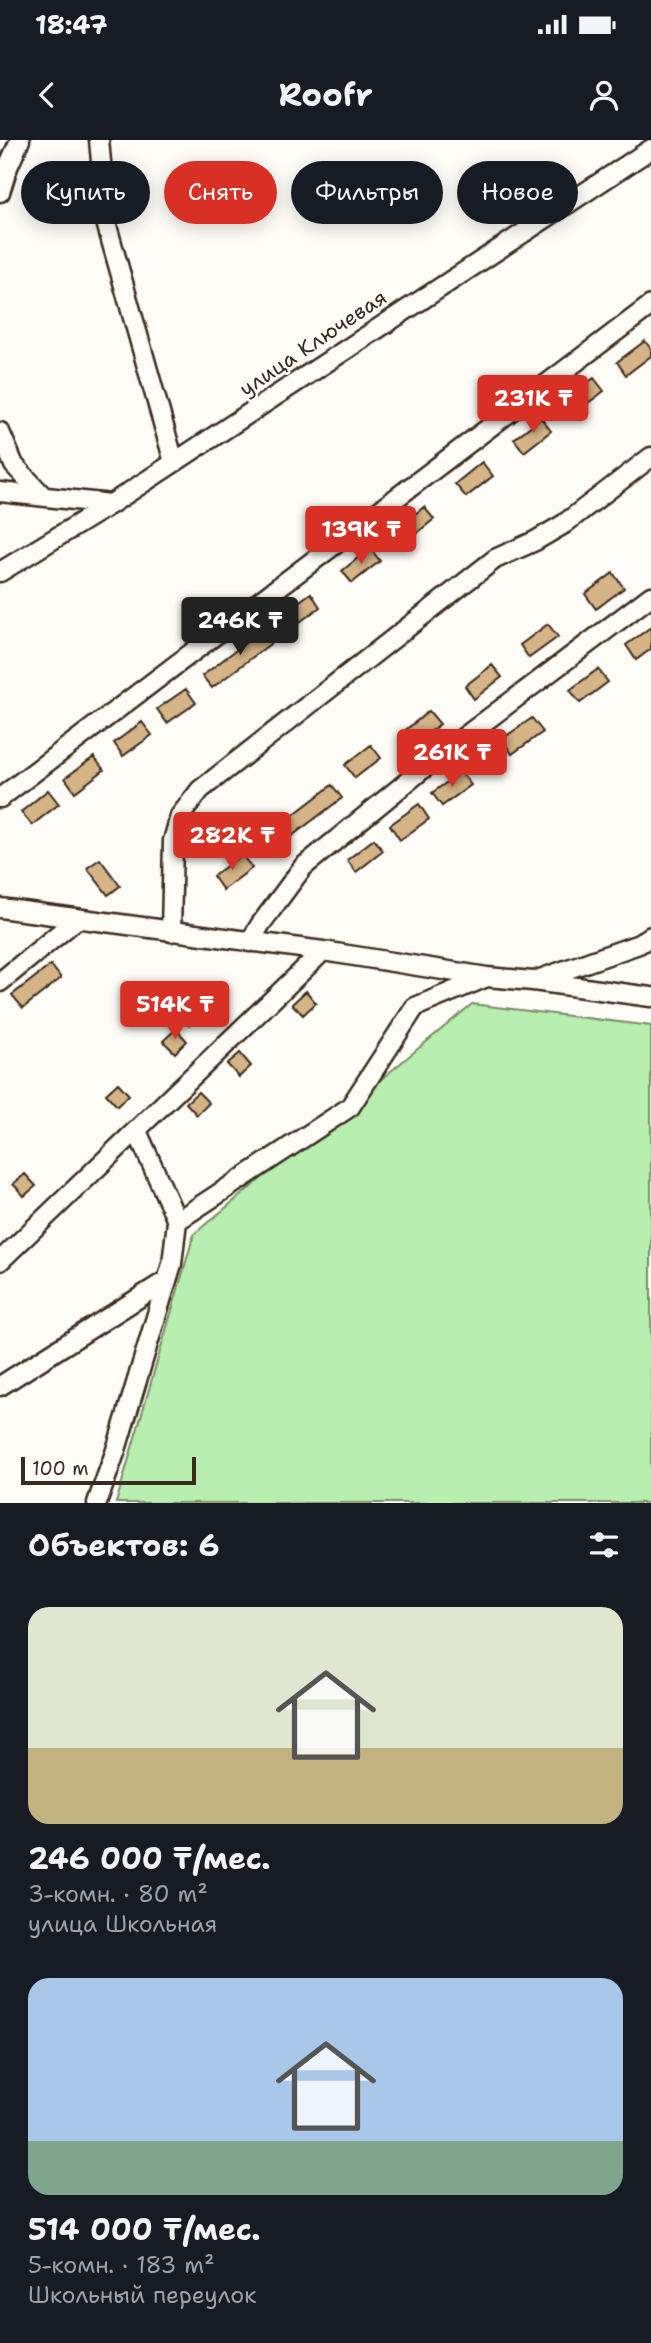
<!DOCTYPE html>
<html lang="ru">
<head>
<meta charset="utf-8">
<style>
	body { margin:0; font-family:"Shantell Sans",sans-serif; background:#20242c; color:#f1f3f6; height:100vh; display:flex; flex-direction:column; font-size:26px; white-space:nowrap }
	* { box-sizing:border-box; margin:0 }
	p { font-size:23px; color:#9ea1a6 }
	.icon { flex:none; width:38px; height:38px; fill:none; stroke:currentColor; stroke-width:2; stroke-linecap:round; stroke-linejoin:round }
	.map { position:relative; height:1363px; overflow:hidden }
	.side { display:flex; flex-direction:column; background:#171b24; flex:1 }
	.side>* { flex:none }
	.hud { position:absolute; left:21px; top:21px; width:609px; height:63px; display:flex; gap:14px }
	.scale { position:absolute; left:21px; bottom:18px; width:175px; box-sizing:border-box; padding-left:7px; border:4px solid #3b2a1e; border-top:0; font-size:19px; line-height:24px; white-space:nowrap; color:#3b2a1e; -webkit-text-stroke:5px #fdfcf7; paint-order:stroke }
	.price { position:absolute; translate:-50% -60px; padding:0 16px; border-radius:7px; background:#d93025; color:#fff; font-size:23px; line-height:46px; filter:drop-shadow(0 2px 4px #0008) }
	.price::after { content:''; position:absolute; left:50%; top:42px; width:21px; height:16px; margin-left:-10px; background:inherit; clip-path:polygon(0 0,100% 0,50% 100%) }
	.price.on { background:#222; color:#fff }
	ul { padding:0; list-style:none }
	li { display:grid; align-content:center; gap:14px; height:371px; padding:0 28px }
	li span { display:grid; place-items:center; height:217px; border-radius:21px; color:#555 }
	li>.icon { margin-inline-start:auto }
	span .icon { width:126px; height:126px; fill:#fffc; stroke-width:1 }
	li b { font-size:30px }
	h2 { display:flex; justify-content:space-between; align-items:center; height:84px; padding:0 28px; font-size:30px }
	.chip { padding:0 24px; border-radius:32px; background:#171b24; box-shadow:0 4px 18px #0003; font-size:24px; line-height:63px }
	.chip.on { background:#d93025; color:#fff }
	.status { display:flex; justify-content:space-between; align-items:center; height:49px; padding:0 35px; background:#171b24; direction:ltr }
	.status svg { height:19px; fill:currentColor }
	header { display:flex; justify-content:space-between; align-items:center; height:91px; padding:0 28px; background:#171b24; font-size:32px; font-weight:700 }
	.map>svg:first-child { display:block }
	.green { fill:#b8eeaf; stroke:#7a8c66; stroke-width:2 }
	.building { fill:#d5b488; stroke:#3b2a1e; stroke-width:2 }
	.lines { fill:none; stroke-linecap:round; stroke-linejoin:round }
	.minor-casing { stroke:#3b2a1e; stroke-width:23 }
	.minor { stroke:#fdfcf7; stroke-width:18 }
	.labels { text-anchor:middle; stroke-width:5; stroke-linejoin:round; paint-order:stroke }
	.street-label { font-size:21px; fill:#3b2a1e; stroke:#fdfcf7 }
</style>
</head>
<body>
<div class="status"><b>18:47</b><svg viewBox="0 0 49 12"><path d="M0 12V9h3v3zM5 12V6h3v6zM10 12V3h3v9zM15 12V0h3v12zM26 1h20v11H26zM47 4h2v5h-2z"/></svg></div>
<header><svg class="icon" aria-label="back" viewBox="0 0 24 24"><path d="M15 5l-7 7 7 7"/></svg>Roofr<svg class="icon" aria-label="person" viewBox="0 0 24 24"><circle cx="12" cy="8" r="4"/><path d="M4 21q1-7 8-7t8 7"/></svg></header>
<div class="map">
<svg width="651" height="1363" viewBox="0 0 651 1363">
	<rect width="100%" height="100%" fill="#fdfcf7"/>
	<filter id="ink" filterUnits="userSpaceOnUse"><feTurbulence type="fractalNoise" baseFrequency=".0143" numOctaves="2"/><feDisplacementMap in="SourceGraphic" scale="14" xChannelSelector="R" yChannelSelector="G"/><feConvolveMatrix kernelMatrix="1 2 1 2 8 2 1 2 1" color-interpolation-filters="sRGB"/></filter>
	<g filter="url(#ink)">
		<path class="green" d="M 472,864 L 651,886 L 651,1363 L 116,1363 L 194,1094 Z"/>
		<path class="building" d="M 645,201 L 651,209 L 651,216 L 626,235 L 617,222 Z
			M 594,238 L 604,251 L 576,272 L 566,258 Z
			M 541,278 L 551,291 L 524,312 L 514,299 Z
			M 482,322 L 493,336 L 466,357 L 455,344 Z
			M 424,367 L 434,379 L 406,402 L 396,389 Z
			M 370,408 L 380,421 L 352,443 L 342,431 Z
			M 613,433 L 624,448 L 596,469 L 585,454 Z
			M 311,453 L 320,467 L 293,487 L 283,473 Z
			M 548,484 L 558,497 L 529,518 L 520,505 Z
			M 269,485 L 278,498 L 212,548 L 202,536 Z
			M 651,487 L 651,509 L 636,520 L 626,505 Z
			M 492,525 L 502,537 L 474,559 L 465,546 Z
			M 598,529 L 608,542 L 580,563 L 570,550 Z
			M 186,549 L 196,563 L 167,583 L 157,569 Z
			M 429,571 L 440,584 L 413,606 L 402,593 Z
			M 532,578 L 543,592 L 512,614 L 502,599 Z
			M 142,582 L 152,595 L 123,616 L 114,603 Z
			M 371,605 L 381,618 L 355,638 L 345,625 Z
			M 94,617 L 104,630 L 75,652 L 65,638 Z
			M 461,632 L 471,645 L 442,666 L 432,653 Z
			M 332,645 L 342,658 L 276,708 L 267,695 Z
			M 48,650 L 59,664 L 32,685 L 21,672 Z
			M 419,664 L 429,679 L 400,700 L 390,685 Z
			M 374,699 L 383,711 L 356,732 L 347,720 Z
			M 242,715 L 252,728 L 223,750 L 213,736 Z
			M 100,719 L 120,746 L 108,755 L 87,728 Z
			M 51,825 L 61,838 L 23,868 L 12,855 Z
			M 306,851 L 316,863 L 303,875 L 292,864 Z
			M 191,863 L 202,873 L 189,885 L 179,875 Z
			M 176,889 L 187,901 L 175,913 L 163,901 Z
			M 240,913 L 251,926 L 239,937 L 227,924 Z
			M 118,943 L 129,955 L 117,966 L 106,954 Z
			M 198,952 L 209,963 L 197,975 L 186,963 Z
			M 25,1034 L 36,1046 L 24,1056 L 13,1044 Z"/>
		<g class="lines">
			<defs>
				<path id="minor" d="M 99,0 L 107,86 L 174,322
					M 0,30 L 8,27 L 20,0
					M 0,52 L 8,27
					M 0,292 L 14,325 L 43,356
					M 0,352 L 111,364
					M 0,432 L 111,364 L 651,9
					M 0,658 L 651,165
					M 0,768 L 323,811 L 487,837 L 533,841 L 651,857
					M 171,792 L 173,701 L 180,676 L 200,650 L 495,419 L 535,401 L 564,384 L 651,317
					M 250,802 L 260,785 L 303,727 L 435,619 L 651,456
					M 537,840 L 639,804 L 651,796
					M 0,842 L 77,779
					M 137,991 L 177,1081
					M 0,1121 L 323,811
					M 0,1246 L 167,1140
					M 97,1363 L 116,1310 L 172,1124 L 177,1081 L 350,967 L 415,867 L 487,837"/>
			</defs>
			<use href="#minor" class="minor-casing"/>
			<use href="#minor" class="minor"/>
		</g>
	</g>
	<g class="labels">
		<g class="street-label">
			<text transform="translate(313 203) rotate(-34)" y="7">улица Ключевая</text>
		</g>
	</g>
</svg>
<div class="scale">100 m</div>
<b class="price" style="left:533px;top:295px">231K ₸</b>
<b class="price" style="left:361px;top:426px">139K ₸</b>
<b class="price on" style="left:240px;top:517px">246K ₸</b>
<b class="price" style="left:452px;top:649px">261K ₸</b>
<b class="price" style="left:232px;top:732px">282K ₸</b>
<b class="price" style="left:175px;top:901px">514K ₸</b>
<div class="hud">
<a class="chip">Купить</a>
<a class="chip on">Снять</a>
<a class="chip">Фильтры</a>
<a class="chip">Новое</a>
</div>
</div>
<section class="side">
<h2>Объектов: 6<svg class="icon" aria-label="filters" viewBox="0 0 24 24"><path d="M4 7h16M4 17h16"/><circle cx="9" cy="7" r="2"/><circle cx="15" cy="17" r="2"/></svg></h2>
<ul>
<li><span style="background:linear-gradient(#dfe7d0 65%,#c2b280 0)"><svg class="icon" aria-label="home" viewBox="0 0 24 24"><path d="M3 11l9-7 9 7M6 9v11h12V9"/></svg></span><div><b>246 000 ₸/мес.</b><p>3-комн. · 80 m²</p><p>улица Школьная</p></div></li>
<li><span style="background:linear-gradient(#a9c7e8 75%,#7fa58c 0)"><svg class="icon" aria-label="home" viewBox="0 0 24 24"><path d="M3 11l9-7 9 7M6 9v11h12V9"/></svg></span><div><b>514 000 ₸/мес.</b><p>5-комн. · 183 m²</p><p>Школьный переулок</p></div></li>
</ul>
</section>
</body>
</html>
